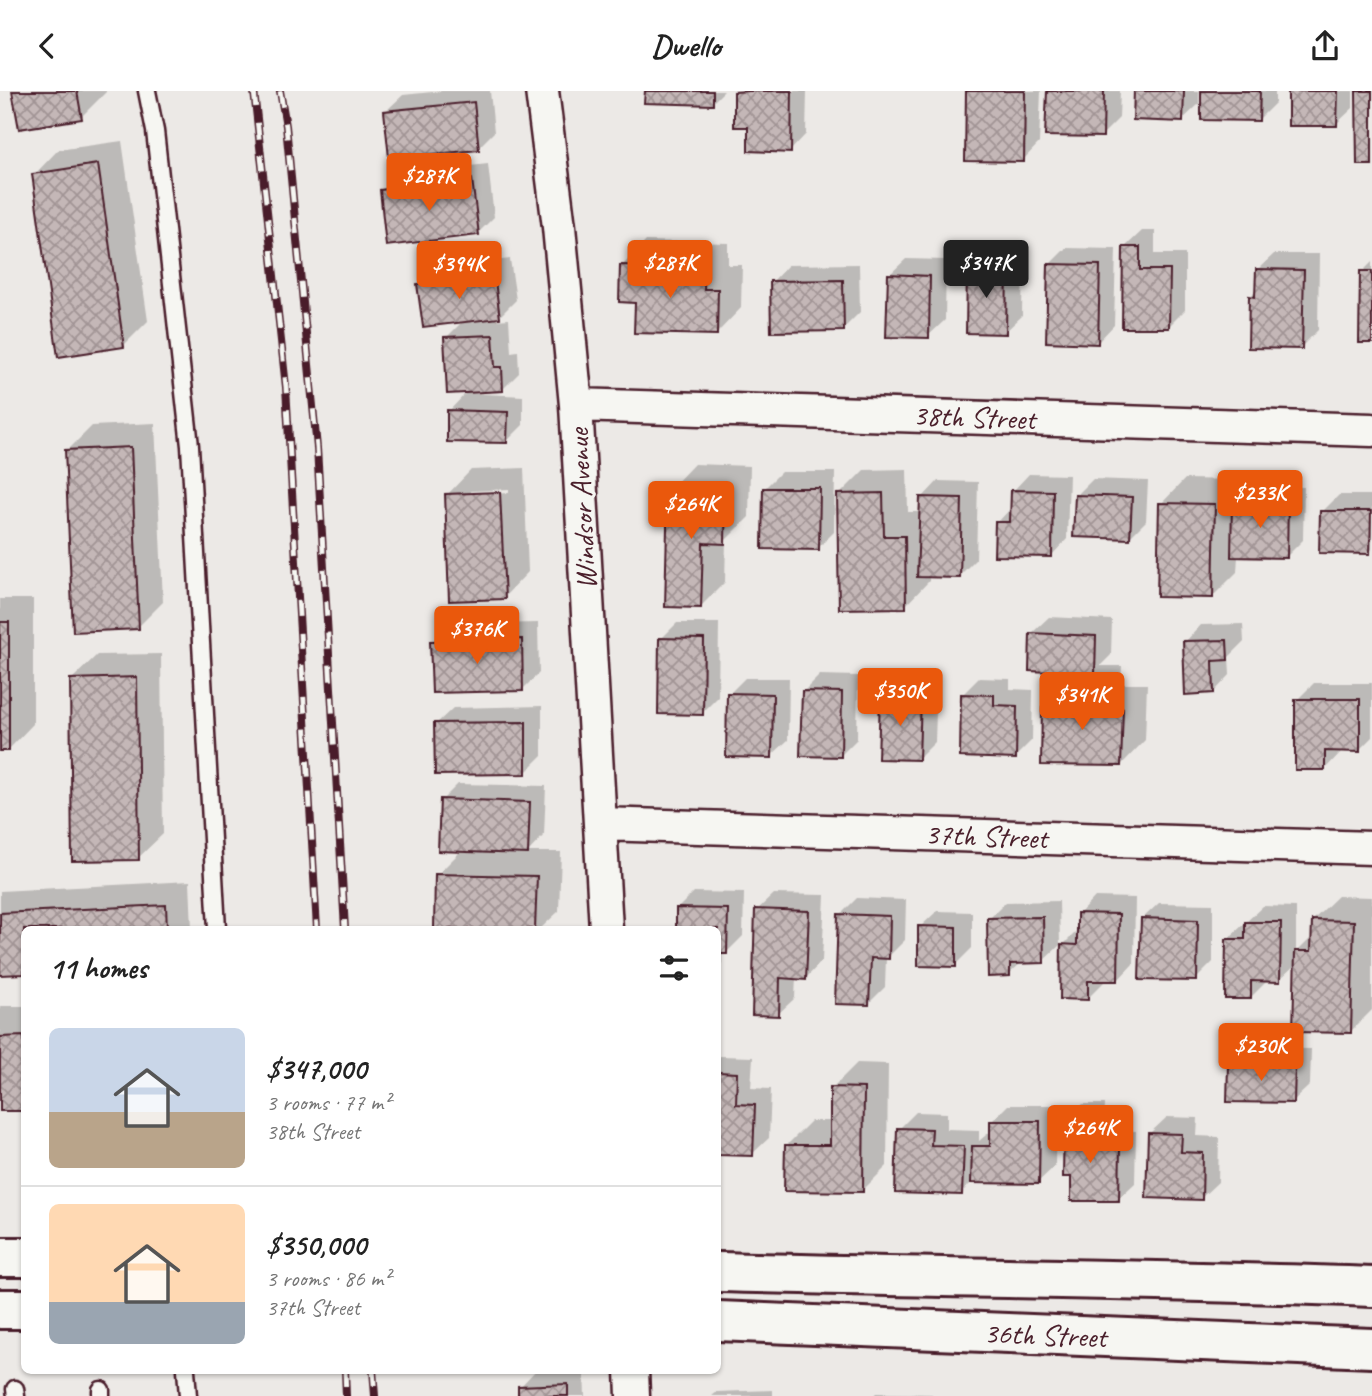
<!DOCTYPE html>
<html lang="en">
<head>
<meta charset="utf-8">
<style>
	body { margin:0; font-family:Caveat,sans-serif; background:#f6f6f6; color:#222; height:100vh; display:flex; flex-direction:column; font-size:26px; white-space:nowrap }
	* { box-sizing:border-box; margin:0 }
	p { font-size:23px; color:#767676 }
	.icon { flex:none; width:38px; height:38px; fill:none; stroke:currentColor; stroke-width:2; stroke-linecap:round; stroke-linejoin:round }
	.map { position:relative; flex:1; overflow:hidden }
	.sheet { position:absolute; left:21px; top:835px; width:700px; height:448px; display:flex; flex-direction:column; background:#fff; border-radius:10px; box-shadow:0 2px 5px #0004 }
	.sheet>* { flex:none }
	.price { position:absolute; translate:-50% -60px; padding:0 16px; border-radius:7px; background:#ea580c; color:#fff; font-size:23px; line-height:46px; filter:drop-shadow(0 2px 4px #0008) }
	.price::after { content:''; position:absolute; left:50%; top:42px; width:21px; height:16px; margin-left:-10px; background:inherit; clip-path:polygon(0 0,100% 0,50% 100%) }
	.price.selected { background:#222; color:#fff }
	ul { padding:0; list-style:none }
	li { display:flex; align-items:center; gap:21px; height:175px; padding:0 28px }
	li+li { border-top:2px solid #e0e0e0 }
	li span { display:grid; place-items:center; flex:none; width:196px; height:140px; border-radius:10px; color:#555 }
	li>.icon { margin-inline-start:auto }
	span .icon { width:84px; height:84px; fill:#fffc; stroke-width:1 }
	li b { font-size:30px }
	h2 { display:flex; justify-content:space-between; align-items:center; height:84px; padding:0 28px; font-size:30px }
	header { display:flex; justify-content:space-between; align-items:center; height:91px; padding:0 28px; background:#fff; font-size:32px; font-weight:700 }
	.map>svg:first-child { display:block }
	.shadow { fill:#0003; fill-rule:evenodd }
	.building { fill:url(#building-cross-hatch); stroke:#4a1f2b; stroke-width:2 }
	.lines { fill:none; stroke-linecap:round; stroke-linejoin:round }
	.service-casing { stroke:#4a1f2b; stroke-width:21 }
	.minor-casing { stroke:#4a1f2b; stroke-width:37 }
	.tertiary-casing { stroke:#4a1f2b; stroke-width:44 }
	.service { stroke:#f6f6f2; stroke-width:16 }
	.minor { stroke:#f6f6f2; stroke-width:32 }
	.tertiary { stroke:#f6f6f2; stroke-width:38 }
	.rail-casing { stroke:#4a1f2b; stroke-width:8 }
	.rail { stroke:#f6f6f2; stroke-width:5; stroke-dasharray:16; stroke-linecap:butt }
	.labels { text-anchor:middle; stroke-width:6; stroke-linejoin:round; paint-order:stroke }
	.street-label { font-size:30px; fill:#4a1f2b; stroke:#f6f6f2 }
</style>
</head>
<body>
<header><svg class="icon" aria-label="back" viewBox="0 0 24 24"><path d="M15 5l-7 7 7 7"/></svg>Dwello<svg class="icon" aria-label="share" viewBox="0 0 24 24"><path d="M12 15V3M7 8l5-5 5 5M5 13v7h14v-7"/></svg></header>
<div class="map">
<svg width="1372" height="1305" viewBox="0 0 1372 1305">
	<defs>
		<pattern id="building-cross-hatch" width="8" height="8" patternUnits="userSpaceOnUse" patternTransform="scale(1.75)"><rect width="8" height="8" fill="#c4b7b7"/><path d="M0 0l8 8M0 8l8-8" fill="none" stroke="#a19495"/></pattern>
	</defs>
	<rect width="100%" height="100%" fill="#ece9e6"/>
	<filter id="ink" filterUnits="userSpaceOnUse"><feTurbulence type="fractalNoise" baseFrequency=".0143" numOctaves="2"/><feDisplacementMap in="SourceGraphic" scale="14" xChannelSelector="R" yChannelSelector="G"/><feConvolveMatrix kernelMatrix="1 2 1 2 8 2 1 2 1" color-interpolation-filters="sRGB"/></filter>
	<g filter="url(#ink)">
		<path class="shadow" d="M 14,0 L 106,0 L 106,1 L 81,26 Z
			M 442,0 L 490,0 L 494,41 L 478,57 L 386,20 L 403,4 Z
			M 647,0 L 724,0 L 712,12 Z
			M 737,0 L 807,0 L 806,43 L 790,60 L 750,34 L 736,2 Z
			M 968,0 L 1041,0 L 1039,52 L 1023,69 Z
			M 1048,0 L 1120,0 L 1119,27 L 1102,44 Z
			M 1136,0 L 1199,0 L 1199,13 L 1182,29 Z
			M 1203,0 L 1275,0 L 1275,12 L 1259,28 Z
			M 1290,0 L 1353,0 L 1353,17 L 1336,33 Z
			M 122,50 L 148,230 L 124,254 L 34,84 L 58,59 Z
			M 488,73 L 494,126 L 478,142 L 382,100 L 398,83 Z
			M 1142,140 L 1155,140 L 1155,163 L 1185,163 L 1185,219 L 1168,236 L 1125,156 Z
			M 646,150 L 728,152 L 728,174 L 742,174 L 741,217 L 717,242 L 637,210 L 622,175 Z
			M 1066,157 L 1116,158 L 1114,234 L 1098,251 L 1049,174 Z
			M 985,159 L 1023,160 L 1022,225 L 1005,241 L 969,175 Z
			M 1274,163 L 1319,163 L 1318,239 L 1301,256 L 1250,206 L 1257,199 L 1257,179 Z
			M 510,168 L 516,209 L 496,229 L 509,228 L 511,261 L 518,260 L 519,282 L 502,299 L 446,247 L 463,230 L 419,194 L 435,177 Z
			M 906,168 L 946,169 L 945,229 L 928,245 L 889,184 Z
			M 1372,171 L 1372,250 L 1362,181 Z
			M 859,173 L 860,221 L 843,238 L 772,191 L 788,174 Z
			M 466,302 L 523,305 L 523,334 L 506,351 L 449,320 Z
			M 155,332 L 163,511 L 138,536 L 67,360 L 92,335 Z
			M 694,373 L 750,375 L 749,426 L 726,449 L 725,491 L 700,516 L 670,398 Z
			M 524,377 L 528,481 L 504,506 L 447,404 L 471,379 ZM 509,398 L 509,402 L 470,404 L 470,400 Z
			M 907,378 L 908,421 L 921,421 L 922,407 L 938,390 L 978,391 L 976,468 L 959,485 L 929,484 L 929,490 L 905,515 L 839,404 L 864,379 Z
			M 781,381 L 835,381 L 834,441 L 818,457 L 765,397 Z
			M 1029,383 L 1069,384 L 1067,448 L 1051,465 L 997,432 L 1012,416 L 1013,400 Z
			M 1093,388 L 1148,390 L 1146,430 L 1130,446 L 1076,405 Z
			M 1185,388 L 1239,389 L 1239,407 L 1251,395 L 1304,396 L 1303,449 L 1286,466 L 1238,465 L 1237,481 L 1213,505 L 1161,413 Z
			M 1339,404 L 1372,404 L 1372,458 L 1369,461 L 1322,421 Z
			M 0,508 L 33,508 L 33,633 L 9,658 L 0,658 Z
			M 1049,526 L 1112,529 L 1111,564 L 1100,575 L 1122,575 L 1121,593 L 1147,593 L 1145,649 L 1121,674 L 1044,617 L 1083,580 L 1032,542 Z
			M 538,532 L 539,582 L 523,598 L 432,551 L 449,534 Z
			M 677,532 L 719,532 L 718,606 L 702,622 L 661,548 Z
			M 1243,533 L 1244,551 L 1229,566 L 1230,584 L 1214,601 L 1185,551 L 1201,534 Z
			M 161,563 L 163,743 L 138,767 L 72,588 L 97,564 Z
			M 820,584 L 858,585 L 857,648 L 840,665 L 803,601 Z
			M 745,587 L 789,587 L 788,649 L 771,665 L 729,603 Z
			M 979,587 L 1010,588 L 1010,598 L 1033,599 L 1032,649 L 1015,666 L 962,604 Z
			M 898,589 L 937,590 L 935,651 L 919,667 L 881,606 Z
			M 1314,592 L 1372,592 L 1372,646 L 1359,659 L 1341,659 L 1341,661 L 1325,678 L 1297,609 Z
			M 542,615 L 542,665 L 526,681 L 436,633 L 453,617 Z
			M 458,693 L 546,695 L 544,744 L 528,761 L 561,761 L 559,820 L 540,838 L 436,838 L 437,784 L 462,759 L 442,709 Z
			M 190,790 L 192,838 L 24,838 L 24,881 L 0,882 L 0,800 Z
			M 694,801 L 744,802 L 743,845 L 727,861 L 722,861 L 722,872 L 718,876 L 718,838 L 677,838 L 678,817 Z
			M 774,803 L 825,804 L 822,870 L 806,887 L 796,886 L 795,907 L 778,923 L 757,819 Z
			M 1338,805 L 1372,806 L 1372,919 L 1350,941 L 1297,872 L 1279,889 L 1267,890 L 1250,907 L 1227,849 L 1263,815 L 1296,816 L 1296,862 L 1313,845 L 1313,829 Z
			M 1095,806 L 1135,807 L 1134,872 L 1118,889 L 1104,888 L 1104,891 L 1088,907 L 1063,854 L 1079,838 L 1079,823 Z
			M 857,807 L 906,809 L 905,849 L 888,866 L 886,866 L 885,896 L 869,912 L 840,824 Z
			M 1059,810 L 1060,854 L 1043,870 L 1022,871 L 1009,883 L 989,828 L 1006,811 Z
			M 1159,812 L 1213,813 L 1213,871 L 1196,888 L 1142,828 Z
			M 937,820 L 972,821 L 972,857 L 955,874 L 920,836 Z
			M 0,915 L 24,915 L 24,1018 L 0,1019 Z
			M 1246,957 L 1311,958 L 1310,994 L 1293,1010 L 1229,974 Z
			M 720,965 L 753,966 L 751,997 L 771,998 L 769,1047 L 752,1063 L 718,1062 L 718,968 Z
			M 857,972 L 888,973 L 887,1075 L 863,1099 L 787,1054 L 811,1030 L 832,1030 L 832,997 Z
			M 1083,1013 L 1105,1013 L 1104,1039 L 1136,1040 L 1135,1092 L 1118,1108 L 1073,1085 L 1066,1029 Z
			M 1008,1014 L 1056,1014 L 1055,1075 L 1038,1091 L 973,1090 L 961,1102 L 899,1038 L 916,1021 L 947,1022 L 947,1038 L 979,1039 L 979,1050 L 992,1039 L 992,1030 Z
			M 1167,1026 L 1198,1027 L 1197,1045 L 1219,1046 L 1218,1091 L 1201,1107 L 1150,1042 Z
			M 536,1279 L 584,1279 L 585,1305 L 520,1305 L 520,1296 Z
			M 773,1299 L 773,1305 L 712,1305 L 717,1301 Z
			M 876,1302 L 932,1303 L 932,1305 L 873,1305 Z"/>
		<path class="building" d="M 12,0 L 77,0 L 82,28 L 19,38 Z
			M 645,0 L 713,0 L 713,14 L 644,12 Z
			M 749,0 L 792,0 L 791,62 L 748,60 L 748,36 L 734,36 L 734,1 Z
			M 966,0 L 1025,0 L 1024,71 L 965,70 Z
			M 1047,0 L 1104,0 L 1103,46 L 1045,45 Z
			M 1134,0 L 1184,0 L 1183,31 L 1133,29 Z
			M 1201,0 L 1260,0 L 1259,30 L 1201,29 Z
			M 1288,0 L 1338,0 L 1337,35 L 1288,35 Z
			M 1356,0 L 1372,0 L 1372,74 L 1357,74 Z
			M 474,11 L 479,59 L 389,67 L 384,20 Z
			M 98,73 L 124,256 L 58,266 L 32,83 Z
			M 472,88 L 479,144 L 386,155 L 380,99 Z
			M 1123,156 L 1140,156 L 1140,179 L 1170,179 L 1169,237 L 1122,237 Z
			M 1048,173 L 1100,174 L 1098,253 L 1046,251 Z
			M 620,174 L 705,176 L 704,198 L 718,198 L 717,244 L 634,242 L 635,212 L 619,211 Z
			M 967,174 L 1007,176 L 1006,243 L 966,242 Z
			M 1256,178 L 1304,179 L 1302,258 L 1248,257 L 1249,205 L 1255,206 Z
			M 1360,180 L 1372,180 L 1372,252 L 1359,252 Z
			M 494,183 L 500,227 L 423,236 L 417,193 Z
			M 888,183 L 930,185 L 929,247 L 886,246 Z
			M 843,189 L 844,240 L 771,241 L 770,190 Z
			M 493,244 L 495,276 L 502,276 L 503,300 L 447,303 L 444,246 Z
			M 447,319 L 508,321 L 507,352 L 447,351 Z
			M 131,356 L 139,538 L 73,541 L 65,359 Z
			M 668,397 L 726,399 L 725,453 L 703,452 L 701,517 L 665,516 Z
			M 763,397 L 820,397 L 819,459 L 762,458 Z
			M 1011,399 L 1053,400 L 1052,466 L 994,465 L 995,431 L 1010,431 Z
			M 500,401 L 505,508 L 449,510 L 445,403 Z
			M 883,402 L 884,445 L 905,445 L 906,517 L 839,518 L 837,403 Z
			M 1075,404 L 1132,406 L 1130,448 L 1073,446 Z
			M 920,406 L 962,407 L 960,487 L 917,486 Z
			M 1232,411 L 1288,411 L 1287,467 L 1231,466 Z
			M 1159,412 L 1215,413 L 1213,507 L 1157,506 Z
			M 1320,420 L 1371,420 L 1370,463 L 1319,462 Z
			M 0,531 L 9,531 L 9,660 L 0,660 Z
			M 1030,542 L 1096,545 L 1095,583 L 1029,580 Z
			M 659,547 L 704,548 L 703,624 L 658,623 Z
			M 522,548 L 523,600 L 432,602 L 430,550 Z
			M 1227,549 L 1228,569 L 1213,570 L 1214,602 L 1185,604 L 1183,550 Z
			M 137,586 L 139,769 L 72,770 L 70,588 Z
			M 1062,598 L 1098,599 L 1097,617 L 1123,617 L 1121,675 L 1041,674 L 1042,616 L 1062,617 Z
			M 802,600 L 842,601 L 841,666 L 800,665 Z
			M 727,602 L 773,603 L 772,667 L 726,666 Z
			M 961,603 L 994,604 L 994,614 L 1017,615 L 1016,668 L 960,666 Z
			M 880,605 L 921,606 L 919,669 L 878,668 Z
			M 1295,608 L 1360,608 L 1360,661 L 1325,660 L 1325,679 L 1295,679 Z
			M 526,631 L 526,683 L 435,684 L 434,632 Z
			M 440,708 L 530,711 L 528,763 L 438,760 Z
			M 435,783 L 537,785 L 535,838 L 434,838 Z
			M 166,814 L 167,838 L 24,838 L 24,883 L 0,884 L 0,822 Z
			M 676,817 L 728,818 L 727,863 L 718,863 L 718,838 L 676,838 Z
			M 755,818 L 809,820 L 806,889 L 780,887 L 779,925 L 752,924 Z
			M 1077,822 L 1119,823 L 1118,890 L 1088,890 L 1088,909 L 1060,908 L 1061,853 L 1077,854 Z
			M 838,823 L 890,825 L 889,868 L 871,867 L 869,914 L 835,913 Z
			M 1043,826 L 1044,872 L 1010,873 L 1010,885 L 988,886 L 987,827 Z
			M 1141,827 L 1198,829 L 1197,890 L 1139,889 Z
			M 1312,829 L 1354,830 L 1351,942 L 1293,941 L 1295,860 L 1311,860 Z
			M 1245,831 L 1281,831 L 1280,891 L 1251,890 L 1251,908 L 1225,908 L 1226,848 L 1245,848 Z
			M 918,835 L 956,836 L 956,876 L 918,875 Z
			M 24,945 L 24,1020 L 0,1020 L 0,946 Z
			M 1228,973 L 1295,974 L 1294,1012 L 1227,1011 Z
			M 718,981 L 737,982 L 736,1013 L 755,1014 L 753,1065 L 718,1064 Z
			M 830,996 L 864,997 L 863,1101 L 784,1100 L 785,1054 L 830,1054 Z
			M 1064,1029 L 1089,1029 L 1088,1055 L 1120,1056 L 1119,1110 L 1071,1110 L 1071,1086 L 1063,1086 Z
			M 990,1030 L 1040,1030 L 1039,1093 L 971,1092 L 972,1055 L 990,1055 Z
			M 897,1037 L 932,1038 L 931,1054 L 964,1055 L 962,1104 L 895,1102 Z
			M 1148,1042 L 1182,1043 L 1181,1061 L 1203,1062 L 1202,1109 L 1146,1107 Z
			M 568,1293 L 568,1305 L 518,1305 L 518,1295 Z"/>
		<g class="lines">
			<defs>
				<path id="service" d="M 147,0 L 155,40 L 190,355 L 217,838
					M 186,1279 L 188,1305
					M 15,1298 L 16,1305
					M 101,1299 L 101,1305"/>
				<path id="minor" d="M 542,0 L 559,136 L 576,314 L 606,838
					M 576,314 L 1372,339
					M 600,733 L 1372,757
					M 632,1279 L 633,1305"/>
				<path id="tertiary" d="M 0,1166 L 24,1166
					M 718,1181 C 936,1187 1154,1188 1372,1196
					M 0,1218 L 24,1218
					M 718,1230 L 1372,1257"/>
			</defs>
			<use href="#service" class="service-casing"/>
			<use href="#minor" class="minor-casing"/>
			<use href="#tertiary" class="tertiary-casing"/>
			<use href="#service" class="service"/>
			<use href="#minor" class="minor"/>
			<use href="#tertiary" class="tertiary"/>
			<defs>
				<path id="rail" d="M 254,0 L 286,296 L 317,838
					M 280,0 L 286,35 L 317,357 L 345,838
					M 345,1279 L 346,1305
					M 373,1279 L 375,1305"/>
			</defs>
			<use href="#rail" class="rail-casing"/>
			<use href="#rail" class="rail"/>
		</g>
	</g>
	<g class="labels">
		<g class="street-label">
			<text transform="translate(974 326) rotate(2)" y="10">38th Street</text>
			<text transform="translate(582 418) rotate(-93)" y="10">Windsor Avenue</text>
			<text transform="translate(986 745) rotate(2)" y="10">37th Street</text>
			<text transform="translate(1045 1244) rotate(2)" y="10">36th Street</text>
		</g>
	</g>
</svg>
<b class="price" style="left:429px;top:122px">$287K</b>
<b class="price" style="left:670px;top:209px">$287K</b>
<b class="price selected" style="left:986px;top:209px">$347K</b>
<b class="price" style="left:459px;top:210px">$394K</b>
<b class="price" style="left:1260px;top:439px">$233K</b>
<b class="price" style="left:691px;top:450px">$264K</b>
<b class="price" style="left:477px;top:575px">$376K</b>
<b class="price" style="left:900px;top:637px">$350K</b>
<b class="price" style="left:1082px;top:641px">$341K</b>
<b class="price" style="left:1261px;top:992px">$230K</b>
<b class="price" style="left:1090px;top:1074px">$264K</b>
<section class="sheet">
<h2>11 homes<svg class="icon" aria-label="filters" viewBox="0 0 24 24"><path d="M4 7h16M4 17h16"/><circle cx="9" cy="7" r="2"/><circle cx="15" cy="17" r="2"/></svg></h2>
<ul>
<li><span style="background:linear-gradient(#c9d6e8 60%,#b9a48a 0)"><svg class="icon" aria-label="home" viewBox="0 0 24 24"><path d="M3 11l9-7 9 7M6 9v11h12V9"/></svg></span><div><b>$347,000</b><p>3 rooms · 77 m²</p><p>38th Street</p></div></li>
<li><span style="background:linear-gradient(#ffd9b3 70%,#9aa5b1 0)"><svg class="icon" aria-label="home" viewBox="0 0 24 24"><path d="M3 11l9-7 9 7M6 9v11h12V9"/></svg></span><div><b>$350,000</b><p>3 rooms · 86 m²</p><p>37th Street</p></div></li>
</ul>
</section>
</div>
</body>
</html>
